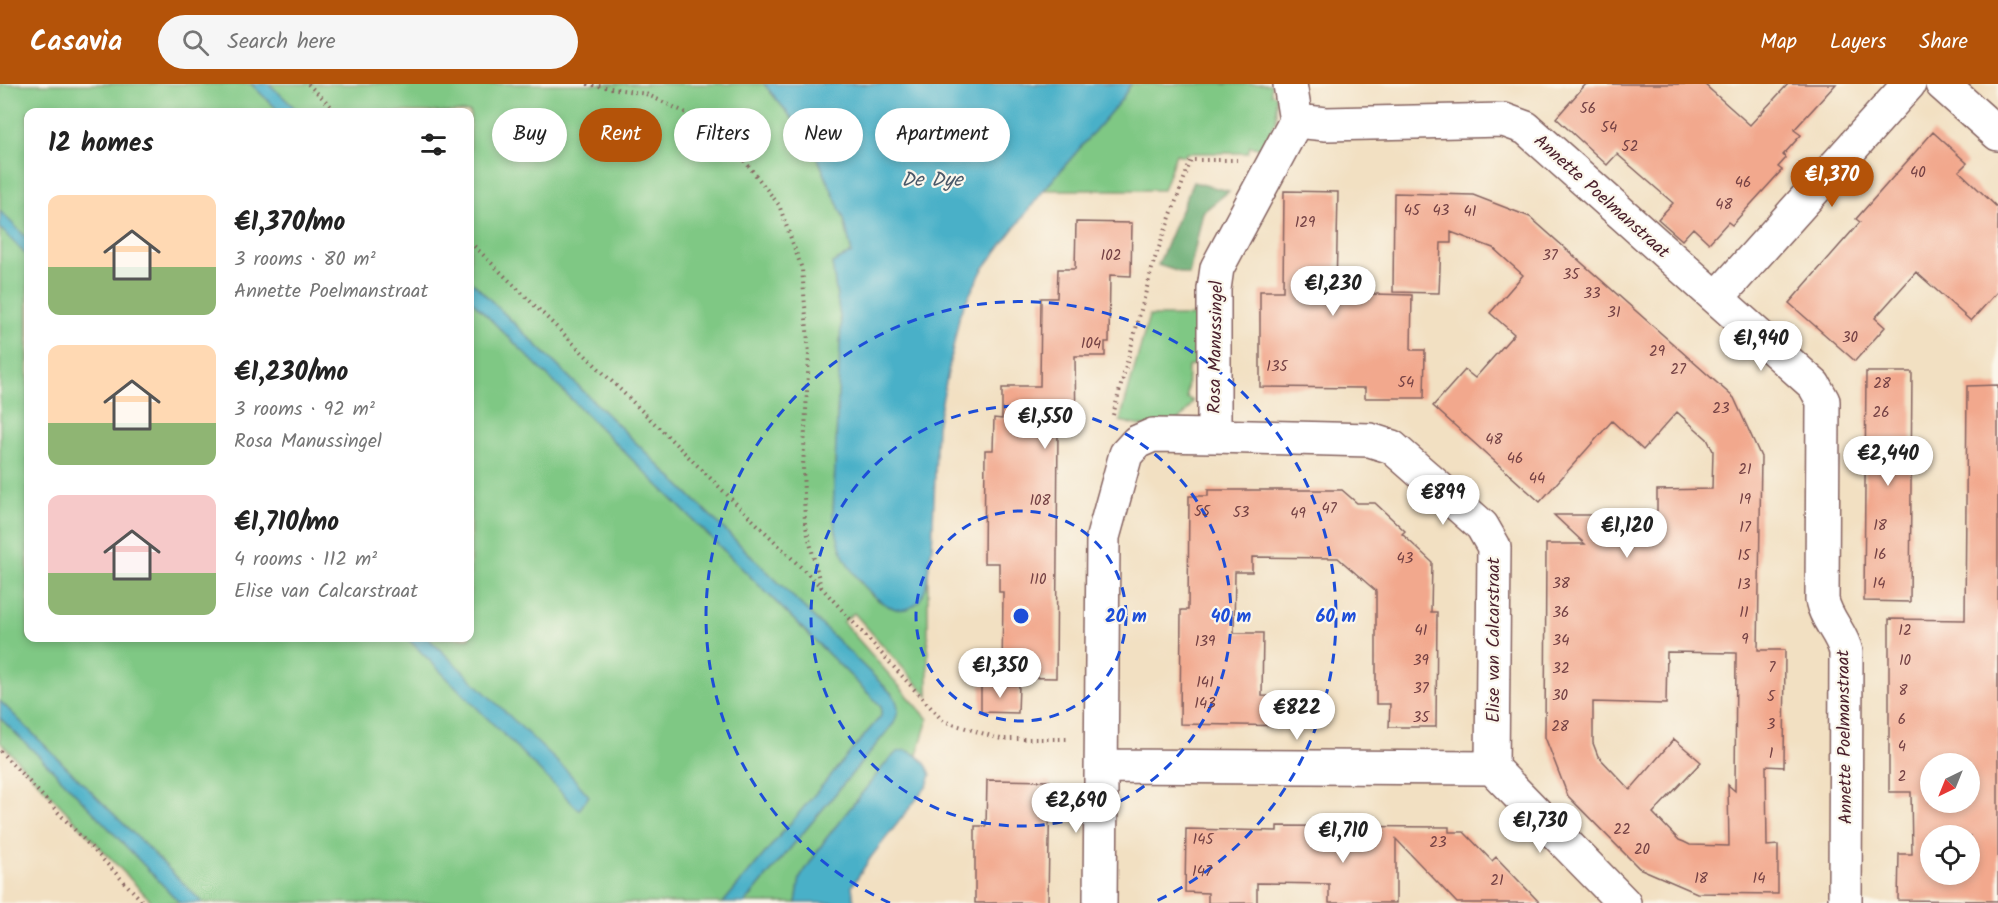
<!DOCTYPE html>
<html lang="en">
<head>
<meta charset="utf-8">
<style>
	body { margin:0; font-family:Kalam,sans-serif; background:#f6f6f6; color:#222; height:100vh; display:flex; flex-direction:column; font-size:22px; white-space:nowrap }
	* { box-sizing:border-box; margin:0 }
	p { font-size:20px; color:#767676 }
	.icon { flex:none; width:33px; height:33px; fill:none; stroke:currentColor; stroke-width:2; stroke-linecap:round; stroke-linejoin:round }
	.map { position:relative; flex:1; overflow:hidden }
	.details { position:absolute; left:24px; top:24px; width:450px; height:534px; display:flex; flex-direction:column; background:#fff; border-radius:12px; box-shadow:0 3px 9px #0003 }
	.details>* { flex:none }
	.guide { position:absolute; left:492px; top:24px; width:570px; height:54px; display:flex; gap:12px }
	.needle { width:39px; rotate:223deg }
	.fabs { position:absolute; left:1920px; top:669px; display:grid; gap:12px }
	.fabs a { display:grid; place-items:center; width:60px; height:60px; border-radius:50%; background:#fff; box-shadow:0 3px 9px #0003; font-size:30px }
	.price { position:absolute; translate:-50% -51px; padding:0 14px; border-radius:21px; background:#fff; color:#222; font-size:20px; line-height:39px; filter:drop-shadow(0 2px 3px #0008) }
	.price::after { content:''; position:absolute; left:50%; top:36px; width:18px; height:14px; margin-left:-9px; background:inherit; clip-path:polygon(0 0,100% 0,50% 100%) }
	.price.current { background:#b45309; color:#fff }
	ul { padding:0; list-style:none }
	li { display:flex; align-items:center; gap:18px; height:150px; padding:0 24px }
	li span { display:grid; place-items:center; flex:none; width:168px; height:120px; border-radius:12px; color:#555 }
	li>.icon { margin-inline-start:auto }
	span .icon { width:72px; height:72px; fill:#fffc; stroke-width:1 }
	li b { font-size:26px }
	h2 { display:flex; justify-content:space-between; align-items:center; height:72px; padding:0 24px; font-size:26px }
	.tag { padding:0 21px; border-radius:27px; background:#fff; box-shadow:0 3px 9px #0003; font-size:21px; line-height:54px }
	.tag.current { background:#b45309; color:#fff }
	header { display:flex; align-items:center; gap:36px; box-sizing:border-box; height:84px; padding:0 30px; background:#b45309; color:#fff }
	header strong { font-size:28px }
	nav { display:flex; gap:33px; margin-inline-start:auto; font-size:21px }
	.search { width:420px; height:54px; background:#f6f6f6; display:flex; align-items:center; gap:15px; box-sizing:border-box; padding:0 21px; border-radius:33px; color:#767676; font-size:22px }
	.map>svg:first-child { display:block }
	.green { fill:#7fc884; stroke:#647458; stroke-width:1.5 }
	.forest { fill:#67ac72; stroke:#58664e; stroke-width:1.5 }
	.water { fill:#49b0c8; stroke:#4a687a; stroke-width:1.5 }
	.building { fill:#f2a88d; fill-rule:evenodd }
	.lines { fill:none; stroke-linecap:round; stroke-linejoin:round }
	.street-casing { stroke:#856360; stroke-width:36 }
	.path { stroke:#856360; stroke-width:4; stroke-dasharray:1.5 4.5; stroke-linecap:butt }
	.street { stroke:#fff; stroke-width:33 }
	.ring { fill:none; stroke:#1d4ed8; stroke-width:3; stroke-dasharray:10 8 }
	.labels { text-anchor:middle; stroke-width:4.5; stroke-linejoin:round; paint-order:stroke }
	.number-label { font-size:15px; fill:#744144 }
	.street-label { font-size:18px; fill:#4a1f2b; stroke:#fbf7ec }
	.water-label { font-size:20px; font-style:italic; fill:#4a596a; stroke:#fbf7ec }
	.centre { fill:#1d4ed8; stroke:#fbf7ec; stroke-width:3 }
	.ring-label { font-size:18px; text-anchor:middle; font-weight:bold; fill:#1d4ed8; stroke:#fbf7ec; stroke-width:4.5; stroke-linejoin:round; paint-order:stroke }
</style>
</head>
<body>
<header>
<strong>Casavia</strong>
<div class="search"><svg class="icon" aria-label="search" viewBox="0 0 24 24"><circle cx="10" cy="10" r="6"/><path d="M15 15l6 6"/></svg>Search here</div>
<nav><a>Map</a><a>Layers</a><a>Share</a></nav>
</header>
<div class="map">
<svg width="1998" height="819" viewBox="0 0 1998 819">
	<rect width="100%" height="100%" fill="#fbf7ec"/>
	<filter id="ink" filterUnits="userSpaceOnUse"><feTurbulence type="fractalNoise" baseFrequency=".0167" numOctaves="2"/><feDisplacementMap in="SourceGraphic" scale="12" xChannelSelector="R" yChannelSelector="G"/><feConvolveMatrix kernelMatrix="1 2 1 2 8 2 1 2 1" color-interpolation-filters="sRGB"/></filter>
	<filter id="wash" filterUnits="userSpaceOnUse"><feTurbulence type="fractalNoise" baseFrequency=".008" numOctaves="4" result="noise"/><feDisplacementMap in="SourceGraphic" scale="24" xChannelSelector="R" yChannelSelector="G"/><feGaussianBlur stdDeviation="1.35" result="paint"/><feColorMatrix in="noise" values="0 0 0 0 0 0 0 0 0 0 0 0 0 0 0 0 0 1.4 0 .05"/><feComposite in="paint" operator="in"/></filter>
	<g filter="url(#wash)">
		<rect width="100%" height="100%" fill="#f2e0c2"/>
		<path class="green" d="M 0,0 L 251,0 L 280,28 L 28,28 L 28,554 L 470,554 L 470,215 L 881,622 L 881,632 L 723,819 L 203,819 L 0,617 Z
			M 269,0 L 764,0 L 810,56 L 844,135 L 852,170 L 832,179 L 841,240 L 833,430 C 836,451 842,470 853,488 C 867,512 900,542 922,509 C 925,505 926,497 928,491 L 928,612 L 854,529 L 843,538 L 928,635 L 917,671 C 902,665 897,668 886,679 L 825,756 L 800,794 L 796,819 L 745,819 L 894,639 L 893,611 L 470,196 L 470,28 L 299,28 Z
			M 1131,0 L 1271,0 L 1271,10 L 1276,11 L 1276,36 L 1262,65 L 1250,62 L 1248,69 L 1186,69 L 1185,72 L 1176,70 L 1163,106 L 1044,106 L 1121,16 Z
			M 1149,232 L 1196,232 L 1195,280 L 1188,283 L 1187,314 L 1193,317 C 1175,352 1153,345 1120,337 Z
			M 0,634 L 56,689 L 180,819 L 153,819 L 0,658 Z"/>
		<path class="forest" d="M 1193,98 L 1229,107 L 1203,128 L 1189,191 L 1158,181 Z"/>
		<path class="water" d="M 251,0 L 269,0 L 299,28 L 280,28 Z
			M 764,0 L 1131,0 L 1121,16 L 1044,106 L 983,185 L 960,229 L 937,342 L 932,465 C 927,481 930,505 918,518 C 892,545 852,491 843,471 C 838,457 835,444 833,431 L 841,240 L 832,179 L 852,169 L 844,135 L 810,56 Z
			M 0,127 L 28,155 L 28,173 L 0,144 Z
			M 470,196 L 893,611 C 900,623 899,627 894,639 L 745,819 L 723,819 L 881,632 L 881,622 L 470,215 Z
			M 407,554 L 428,554 L 569,689 L 589,712 L 579,726 Z
			M 0,617 L 203,819 L 180,819 L 56,689 L 0,634 Z
			M 906,666 C 919,672 926,677 931,691 L 927,702 L 871,773 L 852,802 L 854,819 L 796,819 L 800,794 L 825,756 L 886,679 L 897,668 Z"/>
		<g id="blocks">
			<path class="building" d="M 1586,0 L 1704,0 L 1750,41 L 1788,0 L 1836,0 L 1794,46 L 1801,51 L 1783,71 L 1786,74 L 1778,83 L 1782,86 L 1732,141 L 1728,138 L 1709,159 L 1693,144 L 1682,156 L 1658,135 L 1673,119 L 1617,70 L 1607,81 L 1556,34 Z
				M 1933,48 L 1967,79 L 1959,87 L 1998,124 L 1998,207 L 1971,237 L 1916,188 L 1875,234 L 1885,243 L 1855,277 L 1789,219 L 1860,138 L 1856,135 Z
				M 1284,107 L 1338,108 L 1336,209 L 1412,211 L 1411,266 L 1425,266 L 1424,314 L 1365,314 L 1365,304 L 1260,303 L 1260,207 L 1283,207 Z
				M 1394,109 L 1473,111 L 1530,133 L 1734,314 L 1761,373 L 1758,566 L 1785,566 L 1784,683 L 1766,682 L 1767,762 L 1778,761 L 1778,810 L 1697,809 L 1639,784 L 1568,712 L 1545,653 L 1546,460 L 1585,460 L 1554,431 L 1657,431 L 1657,406 L 1712,405 L 1713,367 L 1707,355 L 1677,328 L 1643,366 L 1612,337 L 1540,418 L 1433,322 L 1465,286 L 1475,294 L 1514,250 L 1490,229 L 1523,191 L 1493,164 L 1451,148 L 1451,159 L 1441,159 L 1439,209 L 1393,208 ZM 1667,568 L 1736,569 L 1735,707 L 1728,701 L 1729,762 L 1690,761 L 1684,758 L 1679,756 L 1653,729 L 1701,678 L 1674,655 L 1630,706 L 1598,672 L 1593,659 L 1593,618 L 1666,620 Z
				M 1076,138 L 1132,139 L 1131,192 L 1110,191 L 1109,258 L 1105,258 L 1105,272 L 1075,272 L 1076,345 L 1058,345 L 1056,594 L 1002,593 L 1003,508 L 999,508 L 999,479 L 984,479 L 985,366 L 993,366 L 994,334 L 1002,335 L 1002,304 L 1009,304 L 1009,302 L 1040,302 L 1041,214 L 1057,214 L 1058,185 L 1075,185 Z
				M 1866,288 L 1912,288 L 1910,518 L 1864,517 Z
				M 1998,301 L 1998,817 L 1898,816 L 1899,770 L 1912,770 L 1911,708 L 1889,708 L 1889,535 L 1965,536 L 1967,302 ZM 1930,680 L 1970,680 L 1970,718 L 1930,718 ZM 1930,752 L 1970,752 L 1970,790 L 1930,790 Z
				M 1208,406 L 1342,406 L 1357,419 L 1375,419 L 1405,447 L 1402,450 L 1432,478 L 1431,528 L 1437,528 L 1436,643 L 1389,643 L 1390,620 L 1376,620 L 1376,507 L 1338,474 L 1252,473 L 1252,488 L 1235,488 L 1234,549 L 1263,549 L 1262,612 L 1292,613 L 1291,642 L 1180,640 L 1181,526 L 1188,526 L 1189,412 L 1208,412 Z
				M 981,601 L 1019,601 L 1018,629 L 981,628 Z
				M 987,696 L 1050,697 L 1048,819 L 975,819 L 975,742 L 986,742 Z
				M 1277,742 L 1449,743 L 1449,748 L 1464,748 L 1492,777 L 1496,773 L 1540,819 L 1457,819 L 1396,755 L 1396,819 L 1329,819 L 1329,800 L 1257,799 L 1257,819 L 1208,819 L 1208,809 L 1185,808 L 1186,745 L 1277,747 Z"/>
		</g>
	</g>
	<g filter="url(#ink)">
		<use href="#blocks" fill-opacity="0" stroke="#856360" stroke-width="1.5"/>
		<g class="lines">
			<defs>
				<path id="street" d="M 1942,0 L 1998,50
					M 1296,37 L 1326,40 L 1504,36 L 1526,44 L 1814,301 L 1823,317 L 1822,516 C 1826,536 1842,549 1846,568 L 1845,819
					M 1717,214 L 1909,0
					M 1214,352 L 1370,356 L 1392,363 L 1482,442 L 1494,463 L 1492,684 L 1624,819
					M 1102,682 L 1492,684
					M 1100,819 L 1103,453 L 1126,370 L 1137,358 L 1153,351 L 1214,352 L 1214,205 L 1217,184 L 1296,37 L 1290,0"/>
			</defs>
			<use href="#street" class="street-casing"/>
			<path class="path" d="M 308,0 L 337,28
				M 587,0 L 646,10 L 697,34 L 740,71 L 779,121 L 802,185 L 809,270 L 803,383 L 805,439 L 821,503
				M 470,158 L 821,503 L 943,637 L 1001,655 L 1067,655
				M 1113,331 L 1154,177 L 1191,76 L 1237,76
				M 0,667 L 144,819"/>
			<use href="#street" class="street"/>
		</g>
	</g>
	<g class="ring">
		<circle cx="1021" cy="532" r="105"/>
		<circle cx="1021" cy="532" r="210"/>
		<path d="M890 819A315 315 0 1 1 1152 819"/>
	</g>
	<g class="labels">
		<g class="number-label">
			<text x="1588" y="29">56</text>
			<text x="1609" y="48">54</text>
			<text x="1630" y="67">52</text>
			<text x="1918" y="93">40</text>
			<text x="1743" y="103">46</text>
			<text x="1724" y="125">48</text>
			<text x="1412" y="131">45</text>
			<text x="1441" y="131">43</text>
			<text x="1470" y="132">41</text>
			<text x="1305" y="143">129</text>
			<text x="1111" y="176">102</text>
			<text x="1550" y="176">37</text>
			<text x="1571" y="195">35</text>
			<text x="1592" y="214">33</text>
			<text x="1614" y="233">31</text>
			<text x="1850" y="258">30</text>
			<text x="1091" y="264">104</text>
			<text x="1657" y="272">29</text>
			<text x="1277" y="287">135</text>
			<text x="1678" y="290">27</text>
			<text x="1406" y="303">54</text>
			<text x="1882" y="304">28</text>
			<text x="1721" y="329">23</text>
			<text x="1881" y="333">26</text>
			<text x="1494" y="360">48</text>
			<text x="1515" y="379">46</text>
			<text x="1745" y="390">21</text>
			<text x="1537" y="399">44</text>
			<text x="1745" y="420">19</text>
			<text x="1040" y="421">108</text>
			<text x="1329" y="429">47</text>
			<text x="1202" y="432">55</text>
			<text x="1241" y="433">53</text>
			<text x="1298" y="434">49</text>
			<text x="1880" y="446">18</text>
			<text x="1745" y="448">17</text>
			<text x="1880" y="475">16</text>
			<text x="1744" y="476">15</text>
			<text x="1405" y="479">43</text>
			<text x="1038" y="500">110</text>
			<text x="1561" y="504">38</text>
			<text x="1879" y="504">14</text>
			<text x="1744" y="505">13</text>
			<text x="1561" y="533">36</text>
			<text x="1744" y="533">11</text>
			<text x="1421" y="551">41</text>
			<text x="1905" y="551">12</text>
			<text x="1745" y="560">9</text>
			<text x="1561" y="561">34</text>
			<text x="1205" y="562">139</text>
			<text x="1421" y="581">39</text>
			<text x="1905" y="581">10</text>
			<text x="1772" y="588">7</text>
			<text x="1561" y="589">32</text>
			<text x="1205" y="603">141</text>
			<text x="1421" y="609">37</text>
			<text x="1903" y="611">8</text>
			<text x="1560" y="616">30</text>
			<text x="1771" y="617">5</text>
			<text x="1205" y="624">143</text>
			<text x="1421" y="638">35</text>
			<text x="1902" y="640">6</text>
			<text x="1771" y="645">3</text>
			<text x="1560" y="647">28</text>
			<text x="1902" y="667">4</text>
			<text x="1771" y="674">1</text>
			<text x="1902" y="697">2</text>
			<text x="1622" y="750">22</text>
			<text x="1203" y="760">145</text>
			<text x="1438" y="763">23</text>
			<text x="1642" y="770">20</text>
			<text x="1202" y="792">147</text>
			<text x="1701" y="799">18</text>
			<text x="1759" y="799">14</text>
			<text x="1497" y="801">21</text>
		</g>
		<g class="street-label">
			<text transform="translate(1602 112) rotate(42)" y="6">Annette Poelmanstraat</text>
			<text transform="translate(1215 263) rotate(-89)" y="6">Rosa Manussingel</text>
			<text transform="translate(1493 556) rotate(-90)" y="6">Elise van Calcarstraat</text>
			<text transform="translate(1844 653) rotate(-91)" y="6">Annette Poelmanstraat</text>
		</g>
		<g class="water-label">
			<text x="932" y="102">De Dye</text>
		</g>
	</g>
	<circle cx="1021" cy="532" r="9" class="centre"/>
	<g class="ring-label">
		<text x="1126" y="538">20 m</text>
		<text x="1231" y="538">40 m</text>
		<text x="1336" y="538">60 m</text>
	</g>
</svg>
<div class="fabs">
<a><svg class="needle" viewBox="-14 -14 28 28"><path d="M0-13l5 13h-10z" fill="#e53935"/><path d="M0 13l5-13h-10z" fill="#767676"/></svg></a>
<a><svg class="icon" aria-label="locate" viewBox="0 0 24 24"><circle cx="12" cy="12" r="6"/><path d="M12 2v4M12 18v4M2 12h4M18 12h4"/></svg></a>
</div>
<b class="price current" style="left:1832px;top:124px">€1,370</b>
<b class="price" style="left:1333px;top:233px">€1,230</b>
<b class="price" style="left:1761px;top:288px">€1,940</b>
<b class="price" style="left:1045px;top:366px">€1,550</b>
<b class="price" style="left:1888px;top:403px">€2,440</b>
<b class="price" style="left:1443px;top:442px">€899</b>
<b class="price" style="left:1627px;top:475px">€1,120</b>
<b class="price" style="left:1000px;top:615px">€1,350</b>
<b class="price" style="left:1297px;top:657px">€822</b>
<b class="price" style="left:1076px;top:750px">€2,690</b>
<b class="price" style="left:1540px;top:770px">€1,730</b>
<b class="price" style="left:1343px;top:780px">€1,710</b>
<div class="guide">
<a class="tag">Buy</a>
<a class="tag current">Rent</a>
<a class="tag">Filters</a>
<a class="tag">New</a>
<a class="tag">Apartment</a>
</div>
<section class="details">
<h2>12 homes<svg class="icon" aria-label="filters" viewBox="0 0 24 24"><path d="M4 7h16M4 17h16"/><circle cx="9" cy="7" r="2"/><circle cx="15" cy="17" r="2"/></svg></h2>
<ul>
<li><span style="background:linear-gradient(#ffd9b3 60%,#8fb573 0)"><svg class="icon" aria-label="home" viewBox="0 0 24 24"><path d="M3 11l9-7 9 7M6 9v11h12V9"/></svg></span><div><b>€1,370/mo</b><p>3 rooms · 80 m²</p><p>Annette Poelmanstraat</p></div></li>
<li><span style="background:linear-gradient(#ffd9b3 65%,#8fb573 0)"><svg class="icon" aria-label="home" viewBox="0 0 24 24"><path d="M3 11l9-7 9 7M6 9v11h12V9"/></svg></span><div><b>€1,230/mo</b><p>3 rooms · 92 m²</p><p>Rosa Manussingel</p></div></li>
<li><span style="background:linear-gradient(#f6c9c9 65%,#8fb573 0)"><svg class="icon" aria-label="home" viewBox="0 0 24 24"><path d="M3 11l9-7 9 7M6 9v11h12V9"/></svg></span><div><b>€1,710/mo</b><p>4 rooms · 112 m²</p><p>Elise van Calcarstraat</p></div></li>
</ul>
</section>
</div>
</body>
</html>
